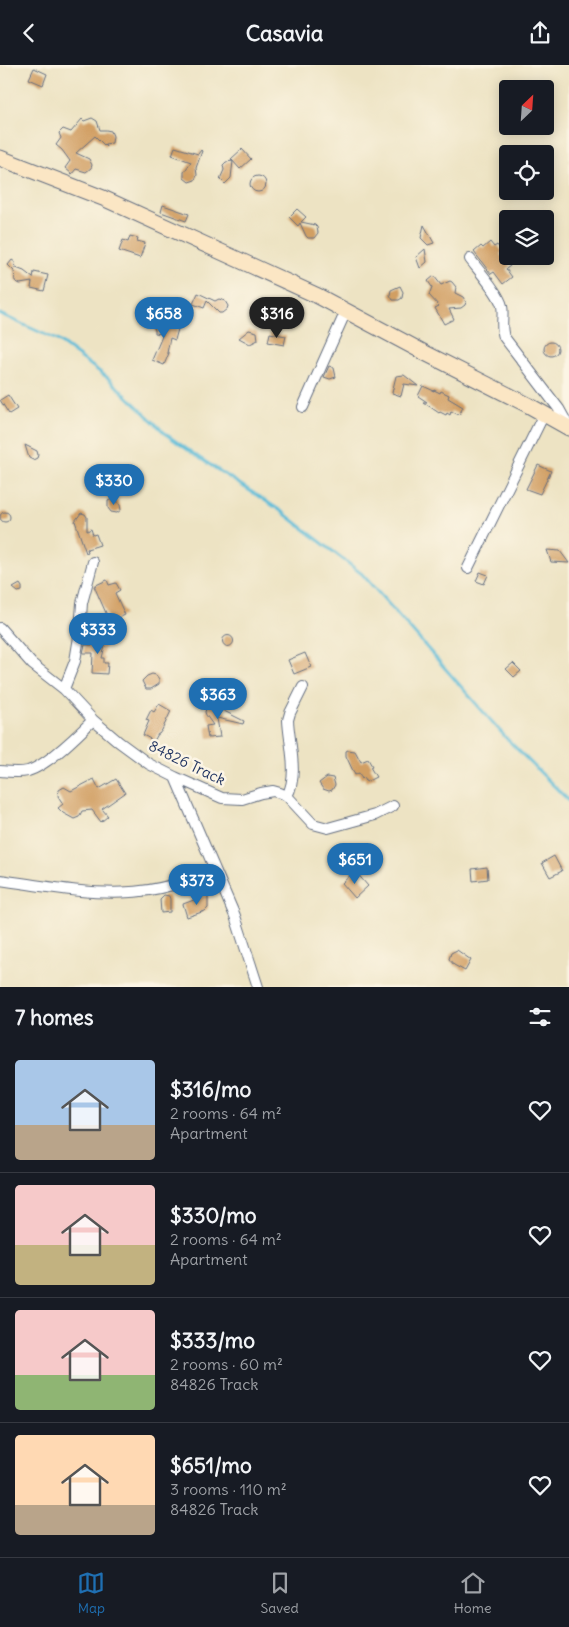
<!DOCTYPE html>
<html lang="en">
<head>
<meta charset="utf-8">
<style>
	body { margin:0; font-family:Delius,sans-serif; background:#242831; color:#f1f3f6; height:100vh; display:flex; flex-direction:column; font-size:19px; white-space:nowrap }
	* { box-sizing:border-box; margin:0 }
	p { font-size:16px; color:#9ea1a6 }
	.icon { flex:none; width:28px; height:28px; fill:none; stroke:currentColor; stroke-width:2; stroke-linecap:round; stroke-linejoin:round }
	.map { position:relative; height:922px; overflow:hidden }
	.side { display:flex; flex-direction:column; background:#171b24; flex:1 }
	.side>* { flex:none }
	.needle { width:32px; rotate:25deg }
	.fabs { position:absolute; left:499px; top:15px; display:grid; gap:10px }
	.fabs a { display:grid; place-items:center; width:55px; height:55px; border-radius:5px; background:#171b24; box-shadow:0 2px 12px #0003; font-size:25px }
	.price { position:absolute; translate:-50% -42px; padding:0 11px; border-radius:18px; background:#1f6fb2; color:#fff; font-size:16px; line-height:32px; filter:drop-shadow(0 1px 2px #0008) }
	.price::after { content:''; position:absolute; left:50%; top:30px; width:15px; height:11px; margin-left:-8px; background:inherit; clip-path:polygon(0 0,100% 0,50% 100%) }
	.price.active { background:#222; color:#fff }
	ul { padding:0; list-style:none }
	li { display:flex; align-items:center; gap:15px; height:125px; padding:0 15px }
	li+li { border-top:1px solid #363941 }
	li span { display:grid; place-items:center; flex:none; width:140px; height:100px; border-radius:5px; color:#555 }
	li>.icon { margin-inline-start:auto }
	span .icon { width:60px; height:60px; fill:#fffc; stroke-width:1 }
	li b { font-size:21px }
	h2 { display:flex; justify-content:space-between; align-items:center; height:60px; padding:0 15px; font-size:21px }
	header { display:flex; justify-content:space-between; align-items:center; height:65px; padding:0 15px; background:#171b24; font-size:22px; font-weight:700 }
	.tab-bar { display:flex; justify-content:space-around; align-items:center; height:70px; border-top:1px solid #363941; background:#171b24; font-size:14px; color:#9ea1a6 }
	.tab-bar a { display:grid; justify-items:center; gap:2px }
	.tab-bar .active { color:#1f6fb2 }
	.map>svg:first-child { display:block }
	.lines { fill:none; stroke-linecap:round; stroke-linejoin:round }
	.stream { stroke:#59bad7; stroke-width:3 }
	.building { fill:#d19f63 }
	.street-casing { stroke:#646e81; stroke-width:12 }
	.secondary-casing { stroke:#646e81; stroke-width:17 }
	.street { stroke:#fff; stroke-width:10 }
	.secondary { stroke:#fbe6c4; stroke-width:15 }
	.labels { text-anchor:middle; stroke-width:5; stroke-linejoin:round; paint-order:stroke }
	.street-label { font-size:15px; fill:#1b2f5e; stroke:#fcf5e5 }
</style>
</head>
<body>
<header><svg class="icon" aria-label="back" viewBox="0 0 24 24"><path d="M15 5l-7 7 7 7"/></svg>Casavia<svg class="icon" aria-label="share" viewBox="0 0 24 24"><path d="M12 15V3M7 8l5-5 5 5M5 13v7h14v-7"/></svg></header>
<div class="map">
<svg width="569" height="922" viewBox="0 0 569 922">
	<rect width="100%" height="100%" fill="#fcf5e5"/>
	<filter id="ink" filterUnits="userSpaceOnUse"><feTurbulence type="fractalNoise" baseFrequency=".02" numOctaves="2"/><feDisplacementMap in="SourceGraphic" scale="10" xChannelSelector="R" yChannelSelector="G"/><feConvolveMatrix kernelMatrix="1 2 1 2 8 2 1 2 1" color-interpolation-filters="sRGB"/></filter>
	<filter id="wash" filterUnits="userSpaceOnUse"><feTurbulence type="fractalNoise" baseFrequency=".0096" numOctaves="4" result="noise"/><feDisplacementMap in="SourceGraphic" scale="20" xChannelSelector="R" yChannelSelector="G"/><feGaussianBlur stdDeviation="1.12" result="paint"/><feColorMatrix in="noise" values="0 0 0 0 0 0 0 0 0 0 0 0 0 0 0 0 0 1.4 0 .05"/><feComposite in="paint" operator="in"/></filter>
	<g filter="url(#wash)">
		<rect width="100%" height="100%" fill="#ede3c3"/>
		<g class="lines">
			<path class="stream" d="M 0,249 L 57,275 L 108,313 L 167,370 L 198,392 L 281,446 L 362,509 L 508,675 L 569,736"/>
		</g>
		<g id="blocks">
			<path class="building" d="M 34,3 L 47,9 L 43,20 L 29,14 Z
				M 92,53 L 97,56 L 100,65 L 106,65 L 111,66 L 113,71 L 112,78 L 105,79 L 106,82 L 95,71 L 76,88 L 89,94 L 92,100 L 91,103 L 86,107 L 76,104 L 72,109 L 65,103 L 70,96 L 62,85 L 56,80 L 61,73 L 59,68 L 63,64 L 71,67 L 82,54 L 84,56 Z
				M 175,82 L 198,89 L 201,85 L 202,86 L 196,103 L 197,110 L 195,115 L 189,117 L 184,113 L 184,107 L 191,97 L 172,90 Z
				M 242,84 L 251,94 L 240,104 L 231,94 Z
				M 233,96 L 231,113 L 225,119 L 220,114 L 224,105 L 223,100 L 226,97 Z
				M250 119a8 8 0 1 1 16 0a8 8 0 1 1-16 0Z
				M 163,140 L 189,149 L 186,156 L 161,147 Z
				M 297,144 L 306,152 L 301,157 L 315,160 L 317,162 L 318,168 L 314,173 L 308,173 L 306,171 L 300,158 L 298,161 L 289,152 Z
				M 424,160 L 434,178 L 428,180 L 421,173 Z
				M 130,171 L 138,173 L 137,176 L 145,178 L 140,193 L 119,186 L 123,175 L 128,177 Z
				M 490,177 L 494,182 L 497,180 L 503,187 L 500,189 L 510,201 L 506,204 L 512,212 L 503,219 L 494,207 L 491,209 L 474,187 L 481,181 L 483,183 Z
				M 425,184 L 427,197 L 420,203 L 416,192 Z
				M 12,195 L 15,197 L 16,203 L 24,206 L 33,213 L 34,207 L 48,210 L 44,226 L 31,223 L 32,217 L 20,219 L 15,216 L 14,206 L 8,200 Z
				M 434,211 L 441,220 L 450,216 L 452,217 L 456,222 L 455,228 L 463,232 L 466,237 L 465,240 L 461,243 L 449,244 L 454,254 L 444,259 L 435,243 L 439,241 L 429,230 L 432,222 L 428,216 Z
				M 400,221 L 403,227 L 402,233 L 399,235 L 393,235 L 390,230 L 391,225 Z
				M 198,228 L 215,236 L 219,234 L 225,236 L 228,241 L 227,244 L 222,248 L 219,248 L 207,236 L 204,243 L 193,239 Z
				M 160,253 L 165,256 L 166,261 L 170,253 L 173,253 L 171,262 L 178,264 L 175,275 L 170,273 L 167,288 L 169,288 L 164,300 L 152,295 L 163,269 L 155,268 L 155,265 L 153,261 L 154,255 Z
				M 249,265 L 257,267 L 258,275 L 250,279 L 239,273 Z
				M 270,268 L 286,271 L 284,280 L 268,277 Z
				M544 284a7 7 0 1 1 14 0a7 7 0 1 1-14 0Z
				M 329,301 L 334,303 L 336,312 L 330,314 L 324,312 Z
				M 404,310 L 418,321 L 404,319 L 401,331 L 392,328 L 396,311 Z
				M 423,321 L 434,326 L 434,325 L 440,328 L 441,326 L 449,330 L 448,333 L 463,342 L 459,350 L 451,346 L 450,350 L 447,348 L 446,350 L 440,347 L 439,348 L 423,337 L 427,337 L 418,331 Z
				M 8,330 L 17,344 L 9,349 L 0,335 Z
				M 25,380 L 37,386 L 38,390 L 37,393 L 33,395 L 29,393 Z
				M 538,400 L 551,406 L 540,429 L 526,424 Z
				M 112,434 L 117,436 L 120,440 L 121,445 L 117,448 L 111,447 L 108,443 L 108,436 Z
				M0 452a5 5 0 1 1 10 0a5 5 0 1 1-10 0Z
				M 81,448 L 85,449 L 87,452 L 87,466 L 91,464 L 93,470 L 96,469 L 100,480 L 87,484 L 88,487 L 86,488 L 75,456 Z
				M 547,485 L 560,486 L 569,498 L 551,497 Z
				M 480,507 L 488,510 L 484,519 L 476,516 Z
				M 107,515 L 109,520 L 116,518 L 120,525 L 115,528 L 125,550 L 110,557 L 94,521 Z
				M 20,519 L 22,522 L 22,526 L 18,527 L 13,523 Z
				M 108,556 L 111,562 L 102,566 L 88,557 Z
				M 101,569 L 106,577 L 102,593 L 104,593 L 104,598 L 108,598 L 107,609 L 92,608 L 93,588 L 83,588 L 85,580 L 93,580 L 94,576 Z
				M222.5 576a5.5 5.5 0 1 1 11 0a5.5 5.5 0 1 1-11 0Z
				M 305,588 L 311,602 L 294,609 L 288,595 Z
				M 513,598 L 521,606 L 514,612 L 506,604 Z
				M 152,609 L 156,610 L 159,614 L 159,619 L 151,624 L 146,624 L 142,616 L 147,611 Z
				M 159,639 L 171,646 L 162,665 L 159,669 L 158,669 L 154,676 L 143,670 L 149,656 L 146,655 L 151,645 L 154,647 Z
				M 211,640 L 214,641 L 244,656 L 243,659 L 217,653 L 220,672 L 208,673 L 206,661 L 213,660 L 206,650 L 205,647 L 206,644 Z
				M 348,685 L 355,686 L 361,697 L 368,694 L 372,701 L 370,702 L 376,712 L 366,717 L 364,712 L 362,714 L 359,708 L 355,710 L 346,691 L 346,686 Z
				M 327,712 L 333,713 L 335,720 L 332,725 L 329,726 L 323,724 L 319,718 Z
				M 94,714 L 99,724 L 116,714 L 125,728 L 102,744 L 108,751 L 101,757 L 92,745 L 82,746 L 79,752 L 74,754 L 63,748 L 58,743 L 63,739 L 58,731 L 59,725 L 64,722 L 71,726 Z
				M 554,791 L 562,806 L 550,812 L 542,798 Z
				M 487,802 L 488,814 L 473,816 L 472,804 Z
				M 355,806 L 368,821 L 355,833 L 342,818 Z
				M 164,830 L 169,831 L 170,834 L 170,847 L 161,848 L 160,834 Z
				M 208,830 L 208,843 L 205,846 L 187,852 L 183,839 L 194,835 L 197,832 Z
				M 457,885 L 471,895 L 465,906 L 454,900 L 449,894 L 451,888 Z"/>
		</g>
	</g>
	<g filter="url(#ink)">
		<use href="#blocks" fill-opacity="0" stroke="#646e81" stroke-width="1"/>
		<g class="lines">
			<defs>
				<path id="street" d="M 470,194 C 478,205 499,228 502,241 C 504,251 500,261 504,272 L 559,344 L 569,362
					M 303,342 L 346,246
					M 468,503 L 544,349
					M 0,563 L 32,599 L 64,624 L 93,655 L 119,677 L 149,699 L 175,712 L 222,733 L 242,734 L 261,728 L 273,726 L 280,728 L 287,731 L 313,759 L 328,763 L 375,750 L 393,741
					M 64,624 L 75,596 L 80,566 L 82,538 L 93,497
					M 0,706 C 9,707 19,708 28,706 C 48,700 78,670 93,655
					M 175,712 L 235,851 L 258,922
					M 287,731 C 299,710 289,678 288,655 L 290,648 L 303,622
					M 0,815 C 74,825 145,843 214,802"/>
				<path id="secondary" d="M 0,93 L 103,133 L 318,231 L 425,288 L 528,340 L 569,363"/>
			</defs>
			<use href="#street" class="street-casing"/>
			<use href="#secondary" class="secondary-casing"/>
			<use href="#street" class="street"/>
			<use href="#secondary" class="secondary"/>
		</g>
	</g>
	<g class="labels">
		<g class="street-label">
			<text transform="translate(187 698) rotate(26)" y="5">84826 Track</text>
		</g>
	</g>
</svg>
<div class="fabs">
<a><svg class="needle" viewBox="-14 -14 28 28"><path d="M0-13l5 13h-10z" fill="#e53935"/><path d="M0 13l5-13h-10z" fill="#9ea1a6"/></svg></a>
<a><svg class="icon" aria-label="locate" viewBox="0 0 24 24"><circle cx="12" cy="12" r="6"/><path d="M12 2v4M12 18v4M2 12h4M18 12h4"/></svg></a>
<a><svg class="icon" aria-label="layers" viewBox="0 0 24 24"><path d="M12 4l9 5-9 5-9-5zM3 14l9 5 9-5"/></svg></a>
</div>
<b class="price" style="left:164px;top:274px">$658</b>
<b class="price active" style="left:277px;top:274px">$316</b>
<b class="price" style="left:114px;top:441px">$330</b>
<b class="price" style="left:98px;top:590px">$333</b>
<b class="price" style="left:218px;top:655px">$363</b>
<b class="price" style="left:355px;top:820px">$651</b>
<b class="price" style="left:197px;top:841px">$373</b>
</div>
<section class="side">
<h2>7 homes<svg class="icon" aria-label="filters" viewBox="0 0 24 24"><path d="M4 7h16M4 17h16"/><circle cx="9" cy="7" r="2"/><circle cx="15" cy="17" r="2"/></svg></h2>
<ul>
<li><span style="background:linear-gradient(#a9c7e8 65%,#b9a48a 0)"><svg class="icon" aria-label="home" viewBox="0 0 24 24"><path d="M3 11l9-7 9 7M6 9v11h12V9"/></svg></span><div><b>$316/mo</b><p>2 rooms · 64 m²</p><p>Apartment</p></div><svg class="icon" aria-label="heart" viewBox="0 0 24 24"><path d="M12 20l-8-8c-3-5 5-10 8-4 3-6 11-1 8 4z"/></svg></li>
<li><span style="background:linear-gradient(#f6c9c9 60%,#c2b280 0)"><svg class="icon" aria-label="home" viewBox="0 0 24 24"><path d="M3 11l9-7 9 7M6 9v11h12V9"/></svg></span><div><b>$330/mo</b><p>2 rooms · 64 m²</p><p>Apartment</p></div><svg class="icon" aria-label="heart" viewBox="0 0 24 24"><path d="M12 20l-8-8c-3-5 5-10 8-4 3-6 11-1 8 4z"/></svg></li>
<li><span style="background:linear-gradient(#f6c9c9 65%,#8fb573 0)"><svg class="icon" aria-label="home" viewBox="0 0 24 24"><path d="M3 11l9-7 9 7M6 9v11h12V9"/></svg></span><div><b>$333/mo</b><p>2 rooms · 60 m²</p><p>84826 Track</p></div><svg class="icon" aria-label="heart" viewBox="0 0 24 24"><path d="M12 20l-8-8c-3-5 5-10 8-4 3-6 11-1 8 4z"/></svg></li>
<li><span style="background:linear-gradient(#ffd9b3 70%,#b9a48a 0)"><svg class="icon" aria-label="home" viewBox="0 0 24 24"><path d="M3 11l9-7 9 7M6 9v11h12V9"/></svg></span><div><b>$651/mo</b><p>3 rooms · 110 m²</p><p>84826 Track</p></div><svg class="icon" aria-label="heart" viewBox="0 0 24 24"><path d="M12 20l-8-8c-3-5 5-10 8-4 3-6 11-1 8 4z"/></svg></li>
</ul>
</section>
<nav class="tab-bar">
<a class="active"><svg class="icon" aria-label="map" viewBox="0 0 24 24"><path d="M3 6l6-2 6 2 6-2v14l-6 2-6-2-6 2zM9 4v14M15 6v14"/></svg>Map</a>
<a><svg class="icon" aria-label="saved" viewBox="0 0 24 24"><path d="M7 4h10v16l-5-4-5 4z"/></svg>Saved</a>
<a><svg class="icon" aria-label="home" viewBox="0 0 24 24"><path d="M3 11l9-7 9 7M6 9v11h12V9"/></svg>Home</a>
</nav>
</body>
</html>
